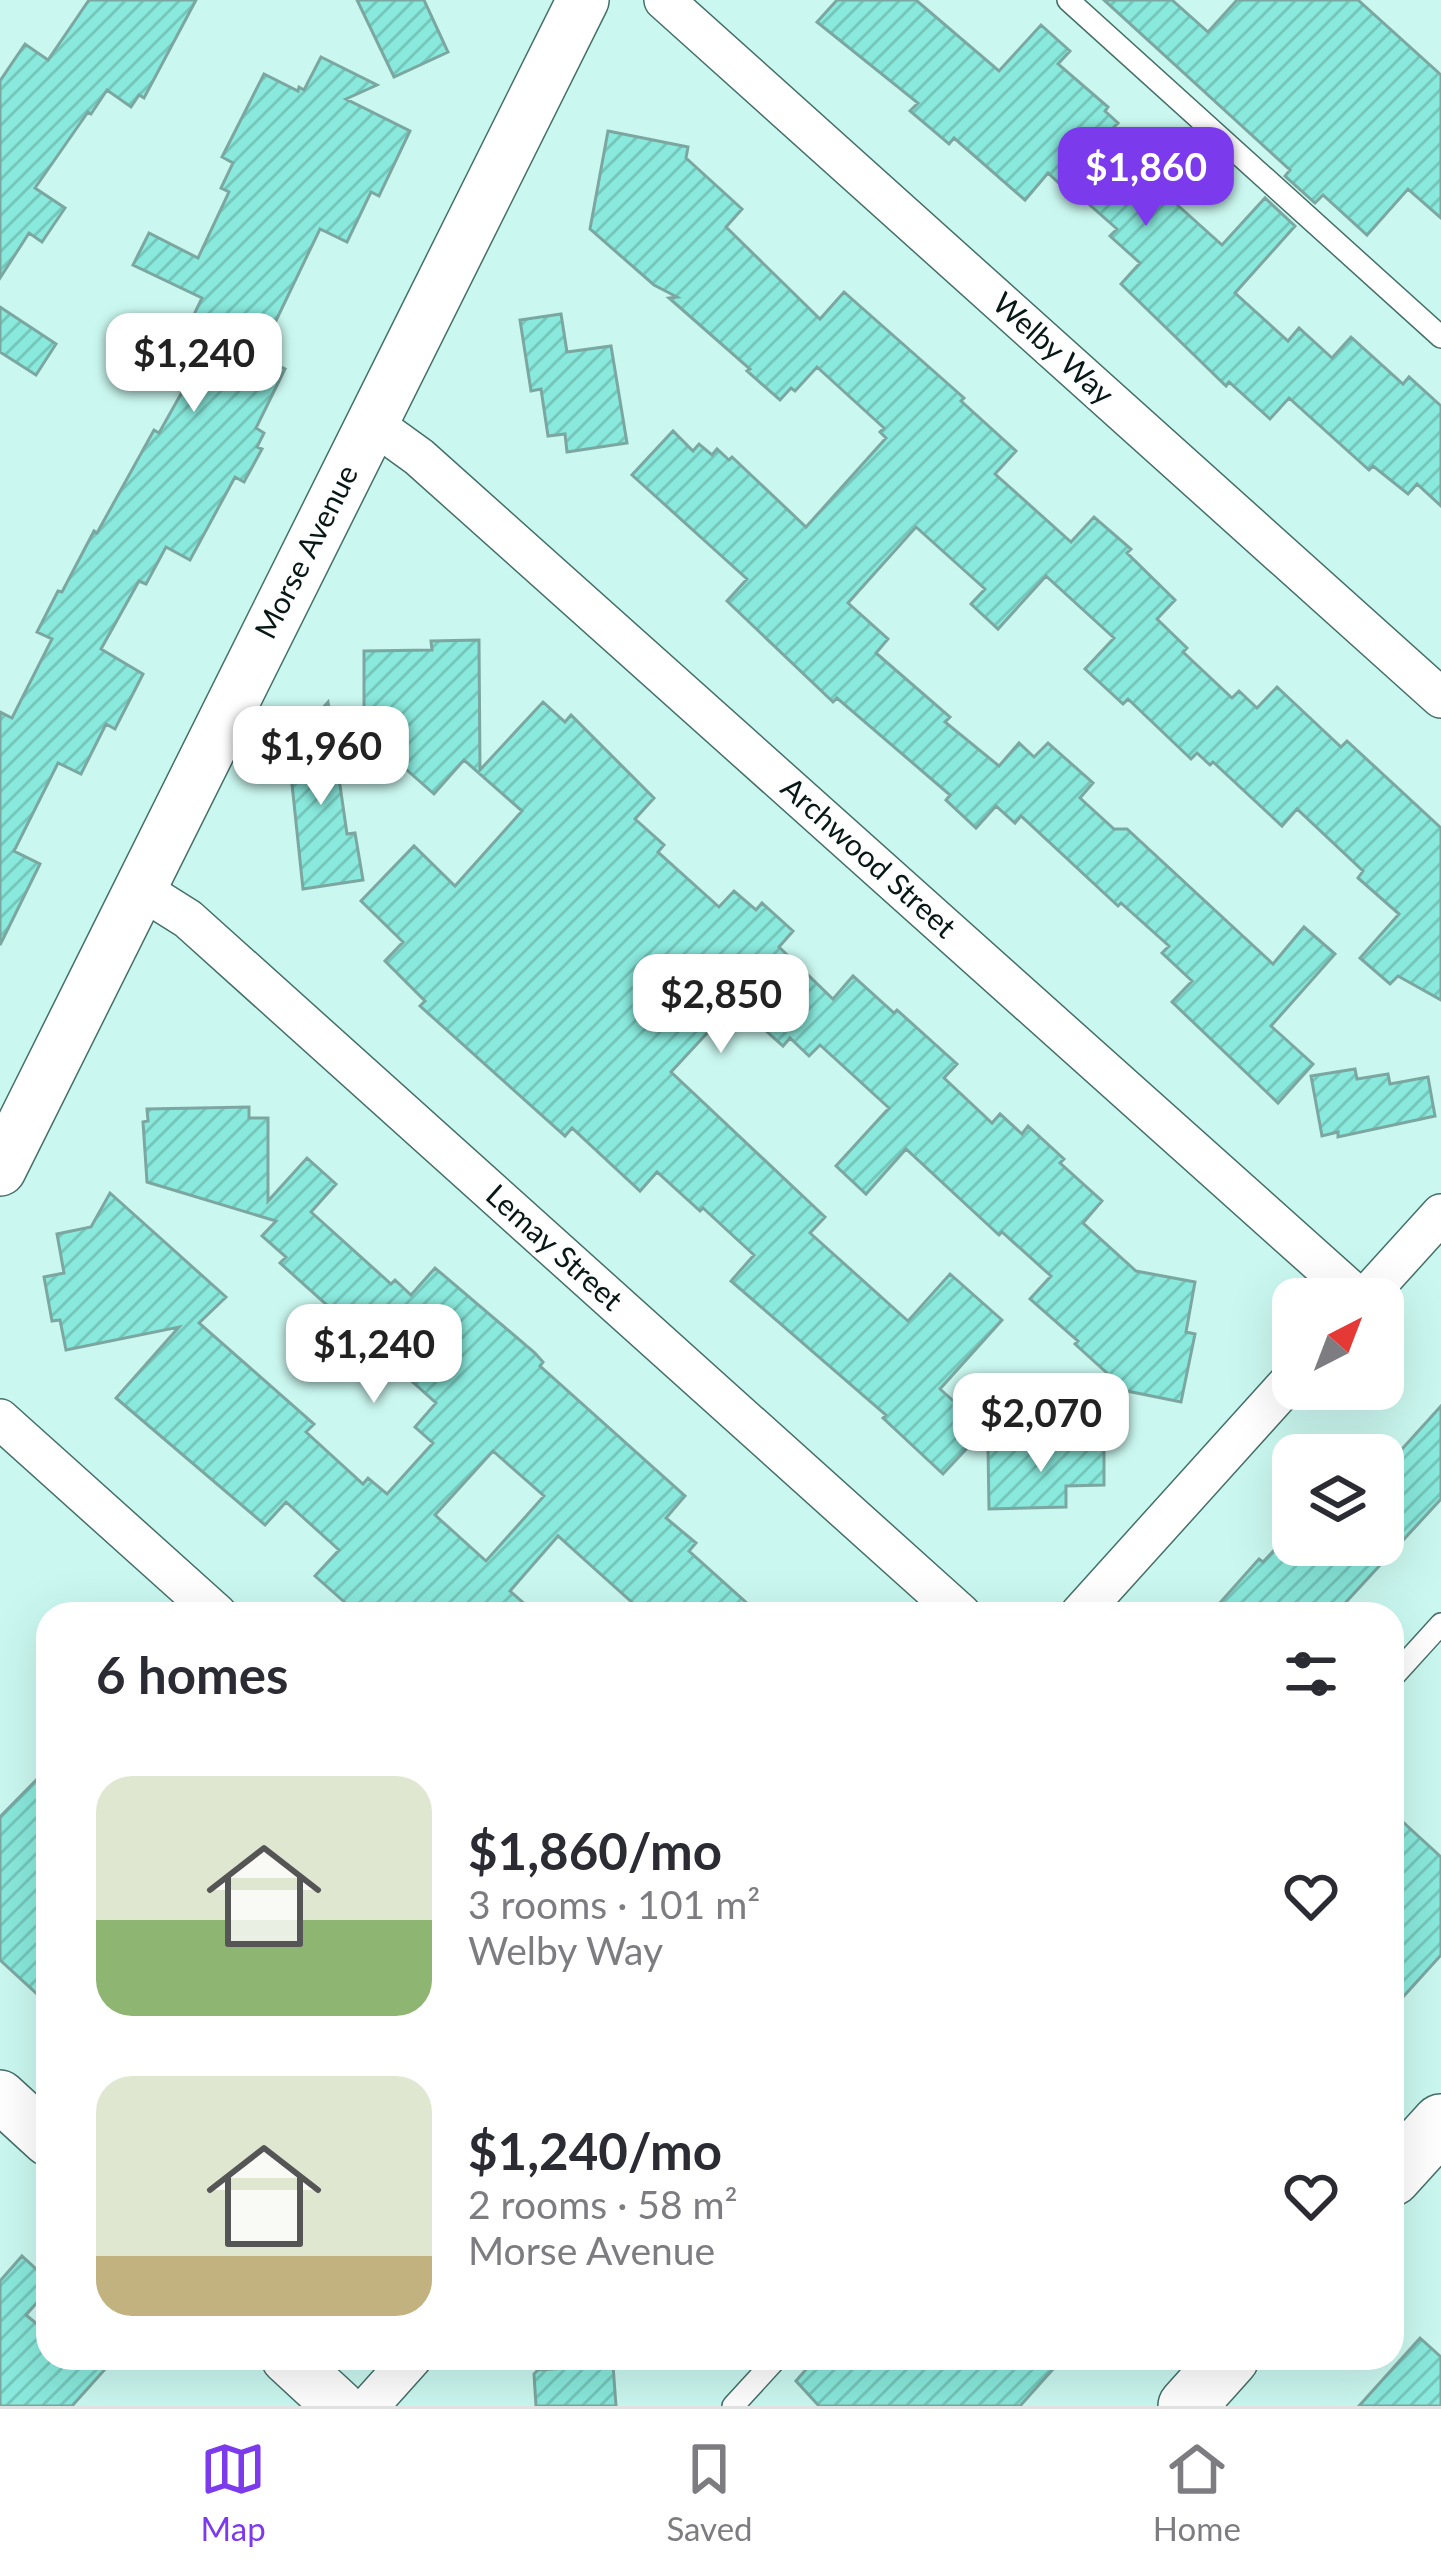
<!DOCTYPE html>
<html lang="en">
<head>
<meta charset="utf-8">
<style>
	body { margin:0; font-family:Lato,sans-serif; background:#f2f2f3; color:#2b2b33; height:100vh; display:flex; flex-direction:column; font-size:45px; white-space:nowrap }
	* { box-sizing:border-box; margin:0 }
	p { font-size:39px; color:#7c7c81 }
	.icon { flex:none; width:66px; height:66px; fill:none; stroke:currentColor; stroke-width:2; stroke-linecap:round; stroke-linejoin:round }
	.map { position:relative; flex:1; overflow:hidden }
	.side { position:absolute; left:36px; top:1602px; width:1368px; height:768px; display:flex; flex-direction:column; background:#fff; border-radius:36px; box-shadow:0 12px 48px #0002 }
	.side>* { flex:none }
	.needle { width:78px; rotate:42deg }
	.tools { position:absolute; left:1272px; top:1278px; display:grid; gap:24px }
	.tools a { display:grid; place-items:center; width:132px; height:132px; border-radius:24px; background:#fff; box-shadow:0 12px 48px #0002; font-size:60px }
	.price { position:absolute; translate:-50% -102px; padding:0 27px; border-radius:24px; background:#fff; color:#222; font-size:39px; line-height:78px; filter:drop-shadow(0 3px 6px #0008) }
	.price::after { content:''; position:absolute; left:50%; top:72px; width:36px; height:27px; margin-left:-18px; background:inherit; clip-path:polygon(0 0,100% 0,50% 100%) }
	.price.on { background:#7c3aed; color:#fff }
	ul { padding:0; list-style:none }
	li { display:flex; align-items:center; gap:36px; height:300px; padding:0 60px }
	li span { display:grid; place-items:center; flex:none; width:336px; height:240px; border-radius:36px; color:#555 }
	li>.icon { margin-inline-start:auto }
	span .icon { width:144px; height:144px; fill:#fffc; stroke-width:1 }
	li b { font-size:51px }
	h2 { display:flex; justify-content:space-between; align-items:center; height:144px; padding:0 60px; font-size:51px }
	.dock { display:flex; justify-content:space-around; align-items:center; height:168px; border-top:3px solid #e1e1e2; background:#fff; font-size:33px; color:#7c7c81 }
	.dock a { display:grid; justify-items:center; gap:6px }
	.dock .on { color:#7c3aed }
	.map>svg:first-child { display:block }
	.building { fill:url(#building-hatch); stroke:#7ca7a0; stroke-width:3; fill-rule:evenodd }
	.lines { fill:none; stroke-linecap:round; stroke-linejoin:round }
	.service-casing { stroke:#466f6a; stroke-width:24 }
	.minor-casing { stroke:#466f6a; stroke-width:42 }
	.tertiary-casing { stroke:#466f6a; stroke-width:54 }
	.secondary-casing { stroke:#466f6a; stroke-width:60 }
	.service { stroke:#fff; stroke-width:21 }
	.minor { stroke:#fff; stroke-width:39 }
	.tertiary { stroke:#fff; stroke-width:51 }
	.secondary { stroke:#fff; stroke-width:57 }
	.labels { text-anchor:middle; stroke-width:9; stroke-linejoin:round; paint-order:stroke }
	.street-label { font-size:30px; fill:#071816; stroke:#fff }
</style>
</head>
<body>
<div class="map">
<svg width="1441" height="2406" viewBox="0 0 1441 2406">
	<defs>
		<pattern id="building-hatch" width="6" height="6" patternUnits="userSpaceOnUse" patternTransform="scale(3)"><rect width="6" height="6" fill="#89e9dc"/><path d="M-1 1l2-2M0 6l6-6M5 7l2-2" fill="none" stroke="#75c7bc"/></pattern>
	</defs>
	<rect width="100%" height="100%" fill="#caf8f0"/>
	<path class="building" d="M 89,0 L 196,0 L 144,98 L 139,95 L 131,107 L 107,90 L 91,114 L 88,112 L 35,188 L 65,208 L 42,242 L 29,233 L 0,278 L 0,81 L 25,44 L 48,60 Z
		M 357,0 L 424,0 L 448,52 L 394,77 Z
		M 837,0 L 916,0 L 999,71 L 1041,25 L 1070,51 L 1058,64 L 1108,107 L 1105,111 L 1118,123 L 1112,129 L 1171,183 L 1163,192 L 1222,245 L 1265,198 L 1295,226 L 1235,293 L 1288,341 L 1299,328 L 1332,358 L 1351,337 L 1403,384 L 1409,377 L 1441,406 L 1441,506 L 1417,484 L 1408,494 L 1373,466 L 1369,470 L 1289,398 L 1270,419 L 1229,382 L 1226,386 L 1121,284 L 1140,263 L 1110,236 L 1117,229 L 1066,184 L 1063,187 L 1048,173 L 1025,200 L 954,138 L 949,144 L 910,111 L 918,103 L 817,22 Z
		M 1104,0 L 1172,0 L 1208,32 L 1237,0 L 1358,0 L 1441,75 L 1441,218 L 1408,189 L 1367,235 L 1323,195 L 1315,203 L 1285,176 L 1290,170 Z
		M 321,57 L 377,85 L 346,99 L 410,131 L 379,196 L 371,192 L 347,242 L 320,229 L 259,356 L 285,369 L 256,428 L 264,433 L 257,447 L 262,449 L 244,482 L 235,477 L 190,560 L 166,547 L 146,584 L 139,581 L 101,649 L 143,674 L 115,729 L 106,724 L 81,774 L 58,763 L 14,851 L 40,864 L 0,945 L 0,712 L 12,718 L 52,639 L 37,632 L 58,591 L 62,592 L 94,531 L 97,533 L 154,430 L 159,433 L 195,369 L 173,358 L 202,298 L 133,265 L 149,233 L 198,258 L 229,192 L 221,188 L 233,163 L 222,157 L 264,74 L 298,91 L 299,87 L 304,90 Z
		M 608,131 L 688,147 L 686,158 L 742,209 L 726,227 L 820,319 L 844,292 L 964,398 L 961,401 L 1016,451 L 995,474 L 1071,542 L 1094,517 L 1131,549 L 1127,553 L 1175,600 L 1157,619 L 1187,648 L 1183,652 L 1232,698 L 1239,691 L 1257,708 L 1277,687 L 1341,747 L 1347,741 L 1441,828 L 1441,1000 L 1398,976 L 1390,984 L 1360,958 L 1399,914 L 1358,878 L 1363,871 L 1297,809 L 1282,826 L 1213,762 L 1210,765 L 1197,753 L 1191,759 L 1128,699 L 1123,704 L 1085,669 L 1114,638 L 1046,576 L 998,629 L 971,604 L 985,589 L 916,527 L 848,603 L 888,639 L 876,653 L 950,717 L 945,722 L 999,766 L 1019,743 L 1034,757 L 1048,743 L 1093,783 L 1080,798 L 1114,829 L 1127,829 L 1273,964 L 1304,927 L 1335,954 L 1271,1026 L 1313,1064 L 1278,1103 L 1172,1002 L 1192,981 L 1162,953 L 1169,946 L 1121,903 L 1118,906 L 1021,816 L 1015,823 L 996,806 L 976,828 L 946,800 L 950,795 L 837,698 L 833,702 L 727,601 L 747,579 L 632,475 L 673,431 L 693,451 L 699,444 L 712,455 L 717,449 L 729,460 L 732,457 L 806,527 L 886,438 L 880,432 L 884,428 L 817,367 L 795,391 L 791,388 L 780,400 L 747,371 L 750,369 L 669,298 L 677,297 L 654,285 L 590,229 Z
		M 0,307 L 56,344 L 36,375 L 0,352 Z
		M 561,314 L 567,352 L 611,346 L 627,443 L 567,452 L 565,434 L 548,436 L 541,389 L 531,391 L 520,320 Z
		M 479,640 L 480,770 L 543,702 L 565,722 L 571,715 L 654,798 L 635,819 L 664,845 L 658,852 L 719,907 L 734,891 L 756,910 L 762,903 L 793,931 L 779,947 L 833,999 L 853,976 L 894,1013 L 897,1010 L 957,1064 L 944,1078 L 992,1123 L 1000,1114 L 1022,1134 L 1028,1126 L 1064,1159 L 1060,1163 L 1102,1201 L 1083,1223 L 1136,1271 L 1195,1282 L 1186,1332 L 1195,1334 L 1181,1402 L 1127,1391 L 1075,1344 L 1078,1341 L 1030,1299 L 1051,1276 L 1002,1232 L 999,1235 L 906,1149 L 866,1194 L 836,1166 L 889,1108 L 820,1045 L 809,1056 L 790,1038 L 783,1046 L 735,1003 L 671,1072 L 825,1217 L 810,1233 L 908,1321 L 950,1274 L 1002,1320 L 940,1389 L 985,1429 L 943,1474 L 883,1418 L 886,1415 L 731,1281 L 754,1255 L 703,1208 L 700,1211 L 657,1172 L 640,1191 L 572,1128 L 565,1136 L 420,1006 L 425,1001 L 385,961 L 403,942 L 361,901 L 414,846 L 455,886 L 522,811 L 464,760 L 434,794 L 364,732 L 364,651 L 432,650 L 431,641 Z
		M 328,702 L 347,834 L 355,833 L 363,880 L 303,889 L 288,746 Z
		M 1355,1069 L 1357,1079 L 1388,1074 L 1390,1084 L 1428,1077 L 1435,1116 L 1338,1137 L 1338,1132 L 1322,1136 L 1311,1076 Z
		M 249,1107 L 249,1118 L 268,1118 L 268,1201 L 307,1158 L 336,1184 L 311,1212 L 391,1284 L 395,1280 L 411,1295 L 435,1268 L 535,1353 L 543,1362 L 540,1366 L 685,1496 L 666,1518 L 696,1543 L 689,1551 L 759,1614 L 645,1614 L 558,1536 L 510,1591 L 536,1614 L 358,1614 L 315,1576 L 339,1550 L 286,1502 L 265,1525 L 116,1398 L 179,1327 L 66,1350 L 60,1320 L 52,1321 L 44,1277 L 64,1273 L 57,1234 L 91,1227 L 110,1193 L 226,1297 L 199,1323 L 314,1424 L 306,1432 L 363,1484 L 368,1478 L 387,1494 L 433,1443 L 415,1427 L 436,1403 L 280,1263 L 286,1257 L 262,1236 L 276,1221 L 147,1182 L 143,1122 L 148,1121 L 147,1109 ZM 493,1451 L 544,1496 L 486,1561 L 435,1515 Z
		M 1441,1406 L 1441,1499 L 1335,1614 L 1210,1614 L 1259,1559 L 1263,1562 L 1279,1545 L 1383,1545 L 1383,1470 Z
		M 1104,1445 L 1104,1485 L 1066,1486 L 1066,1507 L 989,1509 L 988,1448 Z
		M 48,1768 L 48,2004 L 0,1960 L 0,1817 Z
		M 1392,1812 L 1441,1857 L 1441,1955 L 1392,2009 Z
		M 22,2256 L 48,2280 L 48,2290 L 26,2315 L 48,2333 L 48,2358 L 115,2358 L 72,2406 L 0,2406 L 0,2281 Z
		M 1420,2338 L 1441,2357 L 1441,2406 L 1359,2406 Z
		M 816,2358 L 1063,2358 L 1020,2406 L 819,2406 L 796,2381 Z
		M 613,2365 L 616,2406 L 536,2406 L 534,2374 L 538,2370 Z"/>
	<g class="lines">
		<defs>
			<path id="service" d="M 1068,0 L 1441,337
				M 1392,1678 L 1441,1624
				M 733,2406 L 777,2358"/>
			<path id="minor" d="M 664,0 L 1441,698
				M 372,423 L 419,457 L 1360,1299
				M 142,890 L 188,919 L 961,1614
				M 1364,1299 L 1441,1214
				M 0,1419 L 217,1614
				M 1080,1614 L 1293,1378
				M 369,2406 L 412,2358"/>
			<path id="tertiary" d="M 0,1170 L 583,0
				M 0,2096 L 48,2140
				M 287,2358 L 339,2406"/>
			<path id="secondary" d="M 1392,2177 L 1441,2123
				M 1187,2406 L 1230,2358"/>
		</defs>
		<use href="#service" class="service-casing"/>
		<use href="#minor" class="minor-casing"/>
		<use href="#tertiary" class="tertiary-casing"/>
		<use href="#secondary" class="secondary-casing"/>
		<use href="#service" class="service"/>
		<use href="#minor" class="minor"/>
		<use href="#tertiary" class="tertiary"/>
		<use href="#secondary" class="secondary"/>
	</g>
	<g class="labels">
		<g class="street-label">
			<text transform="translate(1053 349) rotate(42)" y="10">Welby Way</text>
			<text transform="translate(307 552) rotate(-63)" y="10">Morse Avenue</text>
			<text transform="translate(868 858) rotate(42)" y="10">Archwood Street</text>
			<text transform="translate(554 1248) rotate(42)" y="10">Lemay Street</text>
		</g>
	</g>
</svg>
<div class="tools">
<a><svg class="needle" viewBox="-14 -14 28 28"><path d="M0-13l5 13h-10z" fill="#e53935"/><path d="M0 13l5-13h-10z" fill="#7c7c81"/></svg></a>
<a><svg class="icon" aria-label="layers" viewBox="0 0 24 24"><path d="M12 4l9 5-9 5-9-5zM3 14l9 5 9-5"/></svg></a>
</div>
<b class="price on" style="left:1146px;top:229px">$1,860</b>
<b class="price" style="left:194px;top:415px">$1,240</b>
<b class="price" style="left:321px;top:808px">$1,960</b>
<b class="price" style="left:721px;top:1056px">$2,850</b>
<b class="price" style="left:374px;top:1406px">$1,240</b>
<b class="price" style="left:1041px;top:1475px">$2,070</b>
<section class="side">
<h2>6 homes<svg class="icon" aria-label="filters" viewBox="0 0 24 24"><path d="M4 7h16M4 17h16"/><circle cx="9" cy="7" r="2"/><circle cx="15" cy="17" r="2"/></svg></h2>
<ul>
<li><span style="background:linear-gradient(#dfe7d0 60%,#8fb573 0)"><svg class="icon" aria-label="home" viewBox="0 0 24 24"><path d="M3 11l9-7 9 7M6 9v11h12V9"/></svg></span><div><b>$1,860/mo</b><p>3 rooms · 101 m²</p><p>Welby Way</p></div><svg class="icon" aria-label="heart" viewBox="0 0 24 24"><path d="M12 20l-8-8c-3-5 5-10 8-4 3-6 11-1 8 4z"/></svg></li>
<li><span style="background:linear-gradient(#dfe7d0 75%,#c2b280 0)"><svg class="icon" aria-label="home" viewBox="0 0 24 24"><path d="M3 11l9-7 9 7M6 9v11h12V9"/></svg></span><div><b>$1,240/mo</b><p>2 rooms · 58 m²</p><p>Morse Avenue</p></div><svg class="icon" aria-label="heart" viewBox="0 0 24 24"><path d="M12 20l-8-8c-3-5 5-10 8-4 3-6 11-1 8 4z"/></svg></li>
</ul>
</section>
</div>
<nav class="dock">
<a class="on"><svg class="icon" aria-label="map" viewBox="0 0 24 24"><path d="M3 6l6-2 6 2 6-2v14l-6 2-6-2-6 2zM9 4v14M15 6v14"/></svg>Map</a>
<a><svg class="icon" aria-label="saved" viewBox="0 0 24 24"><path d="M7 4h10v16l-5-4-5 4z"/></svg>Saved</a>
<a><svg class="icon" aria-label="home" viewBox="0 0 24 24"><path d="M3 11l9-7 9 7M6 9v11h12V9"/></svg>Home</a>
</nav>
</body>
</html>
